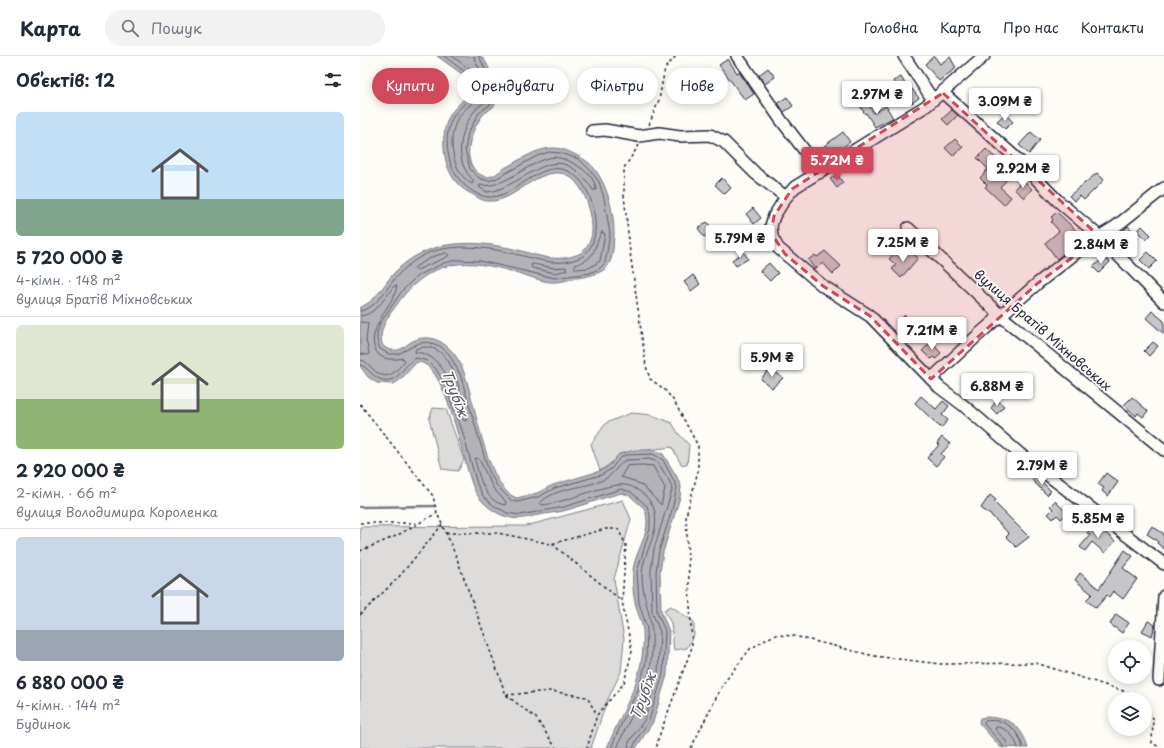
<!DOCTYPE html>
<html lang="uk">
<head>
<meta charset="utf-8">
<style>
	body { margin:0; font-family:"Playpen Sans",sans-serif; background:#f2f2f3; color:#1f2937; height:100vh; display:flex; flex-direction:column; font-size:15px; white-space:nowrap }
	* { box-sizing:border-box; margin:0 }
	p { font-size:13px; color:#747a83 }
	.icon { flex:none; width:22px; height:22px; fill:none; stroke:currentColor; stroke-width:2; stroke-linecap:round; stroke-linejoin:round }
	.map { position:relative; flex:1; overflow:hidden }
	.sheet { display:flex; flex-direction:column; background:#fff; width:360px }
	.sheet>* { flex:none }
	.top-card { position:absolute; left:12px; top:12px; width:380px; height:36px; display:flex; gap:8px }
	.buttons { position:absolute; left:748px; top:584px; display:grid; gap:8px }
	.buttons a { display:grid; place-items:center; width:44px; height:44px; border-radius:50%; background:#fff; box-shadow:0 2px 10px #0003; font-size:20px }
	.price { position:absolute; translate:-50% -34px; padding:0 9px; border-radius:4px; background:#fff; color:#222; font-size:13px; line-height:26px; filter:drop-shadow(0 1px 2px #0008) }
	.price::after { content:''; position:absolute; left:50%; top:24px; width:12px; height:9px; margin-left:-6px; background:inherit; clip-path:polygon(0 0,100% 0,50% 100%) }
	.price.current { background:#d1495b; color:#fff }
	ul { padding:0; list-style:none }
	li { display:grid; align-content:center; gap:8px; height:212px; padding:0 16px }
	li+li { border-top:1px solid #e0e1e3 }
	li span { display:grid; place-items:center; height:124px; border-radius:6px; color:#555 }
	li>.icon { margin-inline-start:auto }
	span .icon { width:72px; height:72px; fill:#fffc; stroke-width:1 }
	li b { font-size:17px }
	h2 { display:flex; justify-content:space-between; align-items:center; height:48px; padding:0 16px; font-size:17px }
	.pill { padding:0 14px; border-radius:18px; background:#fff; box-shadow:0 2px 10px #0003; font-size:14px; line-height:36px }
	.pill.current { background:#d1495b; color:#fff }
	header { display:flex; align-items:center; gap:24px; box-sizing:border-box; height:56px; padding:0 20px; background:#fff; border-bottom:1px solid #e0e1e3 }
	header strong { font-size:19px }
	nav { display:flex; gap:22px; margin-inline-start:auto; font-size:14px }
	.search { width:280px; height:36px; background:#f2f2f3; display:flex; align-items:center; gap:10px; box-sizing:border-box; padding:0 14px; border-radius:22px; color:#747a83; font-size:15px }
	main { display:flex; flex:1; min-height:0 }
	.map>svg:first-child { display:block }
	.green { fill:#dddcdb; stroke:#807f8b }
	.water { fill:#b2b2b7; stroke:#787885 }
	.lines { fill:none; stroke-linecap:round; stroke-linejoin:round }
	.shore { stroke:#5c5c6d; stroke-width:1 }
	.stream { stroke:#787885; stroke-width:2.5 }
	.building { fill:#c6c6c8; stroke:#22223b }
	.minor-casing { stroke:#22223b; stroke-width:14 }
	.path { stroke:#22223b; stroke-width:1.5; stroke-dasharray:3 3; stroke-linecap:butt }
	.minor { stroke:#fdfcf7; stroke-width:11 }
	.marked { fill:#d1495b; fill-opacity:0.2; stroke:#d1495b; stroke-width:3; stroke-dasharray:8 5; stroke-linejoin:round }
	.labels { text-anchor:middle; stroke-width:3.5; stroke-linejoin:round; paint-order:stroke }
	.street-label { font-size:13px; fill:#22223b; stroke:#fdfcf7 }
	.water-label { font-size:14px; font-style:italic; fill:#545466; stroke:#fdfcf7 }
</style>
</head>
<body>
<header>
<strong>Карта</strong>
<div class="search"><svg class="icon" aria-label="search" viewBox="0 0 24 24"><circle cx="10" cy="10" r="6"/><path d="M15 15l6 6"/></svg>Пошук</div>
<nav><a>Головна</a><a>Карта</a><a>Про нас</a><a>Контакти</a></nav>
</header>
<main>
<section class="sheet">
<h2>Об’єктів: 12<svg class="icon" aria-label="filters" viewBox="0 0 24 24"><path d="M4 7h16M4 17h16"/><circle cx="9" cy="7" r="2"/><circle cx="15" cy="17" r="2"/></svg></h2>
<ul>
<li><span style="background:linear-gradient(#bfe0f5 70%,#7fa58c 0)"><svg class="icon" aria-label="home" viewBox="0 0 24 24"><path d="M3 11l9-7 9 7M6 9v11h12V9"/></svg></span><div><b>5 720 000 ₴</b><p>4-кімн. · 148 m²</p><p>вулиця Братів Міхновських</p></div></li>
<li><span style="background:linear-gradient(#dfe7d0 60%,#8fb573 0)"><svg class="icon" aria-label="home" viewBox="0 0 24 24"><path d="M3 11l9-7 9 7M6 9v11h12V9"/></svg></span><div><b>2 920 000 ₴</b><p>2-кімн. · 66 m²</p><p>вулиця Володимира Короленка</p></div></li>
<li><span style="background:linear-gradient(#c9d6e8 75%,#9aa5b1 0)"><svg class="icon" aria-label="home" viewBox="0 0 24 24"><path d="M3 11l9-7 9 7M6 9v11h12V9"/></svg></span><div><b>6 880 000 ₴</b><p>4-кімн. · 144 m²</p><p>Будинок</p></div></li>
</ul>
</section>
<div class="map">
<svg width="804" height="692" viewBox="0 0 804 692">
	<rect width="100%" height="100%" fill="#fdfcf7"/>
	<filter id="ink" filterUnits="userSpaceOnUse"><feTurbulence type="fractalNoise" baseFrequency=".025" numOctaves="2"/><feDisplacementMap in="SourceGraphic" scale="8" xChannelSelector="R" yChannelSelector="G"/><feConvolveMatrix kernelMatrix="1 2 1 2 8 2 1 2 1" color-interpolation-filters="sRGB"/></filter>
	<g filter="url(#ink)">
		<path class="green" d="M 73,352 L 86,353 L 104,404 L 98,415 L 82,413 L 69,363 Z
			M 271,357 L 292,359 L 312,367 L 318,377 L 329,389 L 327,409 L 321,408 L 312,391 L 289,394 L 251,407 L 240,415 L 231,388 L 246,367 Z
			M 263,444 L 271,463 L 254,523 L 264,583 L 261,616 L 247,645 L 231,692 L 0,692 L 0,471 L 166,470 Z
			M 311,550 L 334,566 L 334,579 L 327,592 L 314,594 L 311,567 L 304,554 Z"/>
		<path class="water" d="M 77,0 L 121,0 C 129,7 140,38 136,47 C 133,53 126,55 122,60 C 111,75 101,102 117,116 C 121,120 127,122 132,120 C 136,119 140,115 143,113 C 158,105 176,92 193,92 C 200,92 206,94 212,97 C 220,101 227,104 233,111 C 247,127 254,156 254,177 C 253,210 250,217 217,222 C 210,223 203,226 195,226 C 184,227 172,221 161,218 C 141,212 118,206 98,208 C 72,211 52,227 38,247 C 29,259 18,273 22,288 C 25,293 31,295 38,294 C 43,293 48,287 53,285 C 73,275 91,290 100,307 C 115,336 124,432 157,442 L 177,437 L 193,429 L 240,415 L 249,410 L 259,398 L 275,394 L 294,394 L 303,398 L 317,421 L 321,430 L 320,441 L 303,496 L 300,516 L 301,555 L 309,575 L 307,619 L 293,666 L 276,692 L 247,692 C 264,649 286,623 283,574 C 282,566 278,558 276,550 C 273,540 272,525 273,514 C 276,492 294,474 284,452 L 269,439 L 261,437 C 241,442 223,450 203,455 C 195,457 187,457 179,459 C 170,460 162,464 152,462 C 138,460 123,449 116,437 C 103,414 88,305 57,306 L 40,324 L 33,328 L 17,327 L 8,321 L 0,310 L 0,252 C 4,249 9,247 12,244 C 22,235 28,222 38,213 C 72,181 119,184 162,195 C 182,201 200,207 221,197 C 225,193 229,188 231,182 C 236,163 223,119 200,117 C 172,115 154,147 128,145 C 123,145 118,142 114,139 C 102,134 94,126 89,114 C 82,98 81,70 92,56 C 99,46 109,42 110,29 L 102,18 Z
			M 627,661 C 652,663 660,668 668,692 L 640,691 L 619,667 L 620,662 Z"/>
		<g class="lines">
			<path class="shore" d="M 92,0 L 113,16 L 119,28 C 118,49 105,49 97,64 C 87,83 92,117 112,128 L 114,125 C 93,106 99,74 116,53 C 120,49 127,46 128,40 L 121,15 L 115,5 L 114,0
				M 119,0 L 125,13 L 134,41 L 132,47 L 119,57 L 108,77 L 105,94 L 110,113 L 119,122 L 129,125 L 137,122 L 177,100 L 189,96 L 200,97 L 219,103 L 230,114 L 239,126 L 244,142 L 250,178 L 245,207 L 239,213 L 230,217 L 195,222 L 120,205 L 97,204 L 84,207 L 57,220 L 42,235 L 20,267 L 17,278 L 17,285 L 20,293 L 29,298 L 38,298 L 59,287 L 68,286 L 80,290 L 89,298 L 100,318 L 128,413 L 137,430 L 152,445 L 157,446 L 178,441 L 195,432 L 241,419 L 251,413 L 259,403 L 265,399 L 293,398 L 303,404 L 317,431 L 312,454 L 299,495 L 296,516 L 297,556 L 305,575 L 303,618 L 289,665 L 277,683 L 273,692
				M 194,101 C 208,102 236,117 236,134 L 233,134 C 198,81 176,121 134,135 L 127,136 L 119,131 L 120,129 C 144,134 169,104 194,101 Z
				M 242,176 L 245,178 L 240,205 L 229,212 L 215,213 L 215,209 C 239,201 232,192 242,176 Z
				M 86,197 L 89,199 L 87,201 L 57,214 L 55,213 L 55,211 L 72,201 Z
				M 173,208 L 194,212 L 206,211 L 207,214 L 195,217 L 172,212 L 171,209 Z
				M 0,255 C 17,253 28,229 39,218 C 47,209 60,200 71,196 C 98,187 132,192 159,199 C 181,204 201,212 223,200 C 234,190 236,179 235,165 C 234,150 229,134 219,123 C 186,91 159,143 128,141 C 116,140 102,129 96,119 C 86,103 83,74 95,58 C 103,47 113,44 114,29 L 105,16 L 84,0
				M 0,260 C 16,259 25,241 34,230 L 37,230 C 35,248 0,278 19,299 C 26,304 35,304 43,302 L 45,305 C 35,316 27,327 13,313 C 8,309 7,305 0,304
				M 0,266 L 8,267 L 6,284 L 9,297 L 8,299 L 0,298
				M 64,291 C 90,291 96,321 101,341 C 103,348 108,358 106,365 L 103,364 C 96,343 89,310 67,299 C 64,297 59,297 55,296 L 56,293 Z
				M 0,309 C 8,310 12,322 23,324 C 40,327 43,308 56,302 L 68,305 L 76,313 L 83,325 L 102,374 L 117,428 L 123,440 L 133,449 L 147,457 L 160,459 L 204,451 L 261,433 L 271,436 L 287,450 L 290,459 L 290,473 L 277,516 L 279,547 L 287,572 L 286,606 L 278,634 L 263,664 L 251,692
				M 116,402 L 119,403 L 133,432 L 146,446 L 145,449 C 125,446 119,421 115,404 Z
				M 283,409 L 293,410 L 305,432 L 301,449 L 283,430 L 274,425 L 261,421 L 267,410 Z
				M 257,692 C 267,666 284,640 290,614 C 292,603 293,579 291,568 C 288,550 282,538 282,518 C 283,495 301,477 294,453 C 291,443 280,434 270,430 C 252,423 205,448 182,449 L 180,447 C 197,430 225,433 245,423 C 254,418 258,408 266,404 L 289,403 L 298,406 C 302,415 312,425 312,434 L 294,493 L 291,515 L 292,556 L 300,576 L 298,617 L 285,663 L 269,686 L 268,692
				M 643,692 L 642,688 L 624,668 L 625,665 C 646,662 658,673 663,692
				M 648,692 L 646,685 L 635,673 L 636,671 C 648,671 655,682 658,692"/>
			<path class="stream" d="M 0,451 L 74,450"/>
		</g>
		<path class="building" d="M 574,0 L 580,8 L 590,1 L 596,12 L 579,25 L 565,8 Z
			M 368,3 L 377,17 L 379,16 L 394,38 L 385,44 L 359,9 Z
			M 408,12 L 415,21 L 405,28 L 399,19 Z
			M 541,21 L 548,33 L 541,37 L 533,25 Z
			M 552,33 L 559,42 L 552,47 L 546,38 Z
			M 427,41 L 433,50 L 424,56 L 418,47 Z
			M 648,42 L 652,47 L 641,56 L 636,51 Z
			M 506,45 L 514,57 L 526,50 L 533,62 L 515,71 L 506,57 L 505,58 L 500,50 Z
			M 592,54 L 598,59 L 588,69 L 582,63 Z
			M 645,58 L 653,66 L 645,73 L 637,65 Z
			M 483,76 L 490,86 L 471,100 L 464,90 Z
			M 671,76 L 680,84 L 669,98 L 659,89 Z
			M 595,83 L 603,91 L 593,100 L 585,92 Z
			M 626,93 L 643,109 L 645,108 L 654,116 L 640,131 L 651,141 L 644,149 L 625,131 L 627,129 L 620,122 L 628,113 L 617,102 Z
			M 737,117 L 744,124 L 724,144 L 720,140 L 714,145 L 709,140 Z
			M 477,118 L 483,127 L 477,132 L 470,123 Z
			M 362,122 L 371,132 L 365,138 L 355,129 Z
			M 663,124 L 672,133 L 664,142 L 654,133 Z
			M 393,152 L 401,162 L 394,168 L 386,158 Z
			M 697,156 L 723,181 L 697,203 L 685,187 L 699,175 L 691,166 L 693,164 L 691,161 Z
			M 347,166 L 354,175 L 344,181 L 338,172 Z
			M 768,170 L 774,176 L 764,186 L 758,180 Z
			M 782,170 L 791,179 L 786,184 L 777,175 Z
			M 550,194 L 558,202 L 541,222 L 532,213 L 536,209 L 529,203 L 535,196 L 541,202 Z
			M 465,195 L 481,210 L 473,218 L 463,207 L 455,213 L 448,204 L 455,199 L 457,201 Z
			M 384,196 L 388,203 L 376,210 L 372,204 Z
			M 788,196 L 797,205 L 789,213 L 780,204 Z
			M 744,201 L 750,206 L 739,217 L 733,211 Z
			M 409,207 L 418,217 L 410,225 L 400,215 Z
			M 333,219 L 340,228 L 331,235 L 324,226 Z
			M 792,255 L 804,265 L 804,278 L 786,262 Z
			M 545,259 L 553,268 L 545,275 L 537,266 Z
			M 571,286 L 581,297 L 576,303 L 573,301 L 571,303 L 562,295 Z
			M 793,286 L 798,290 L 789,300 L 784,295 Z
			M 410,312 L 423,322 L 412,332 L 401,323 Z
			M 613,318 L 620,325 L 608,337 L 604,333 L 603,329 Z
			M 561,340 L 576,353 L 583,345 L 589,350 L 582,359 L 588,364 L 581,372 L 555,347 Z
			M 772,341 L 788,355 L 783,361 L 778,357 L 776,360 L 764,349 Z
			M 637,344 L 644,350 L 637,358 L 631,352 Z
			M 582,381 L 590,388 L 581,398 L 584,401 L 576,410 L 567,402 L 579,389 L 577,387 Z
			M 746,417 L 758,426 L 748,440 L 742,435 L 744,432 L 738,428 Z
			M 676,420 L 691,435 L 687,439 L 672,424 Z
			M 630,439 L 636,444 L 634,446 L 669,481 L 656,491 L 646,481 L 649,478 L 633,461 L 621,452 Z
			M 695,445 L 707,457 L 701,463 L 697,459 L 693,463 L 688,458 L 693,453 L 690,450 Z
			M 735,468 L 755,485 L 745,497 L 732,486 L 725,495 L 720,491 L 730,479 L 727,477 Z
			M 792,470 L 804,478 L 804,493 L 797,487 L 798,485 L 787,478 Z
			M 765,494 L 773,500 L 763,512 L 777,523 L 763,543 L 753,535 L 749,541 L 747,539 L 736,552 L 726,544 L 732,538 L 715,524 L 720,517 L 739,533 Z
			M 756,558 L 769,567 L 762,577 L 750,568 Z
			M 788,565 L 795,569 L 792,580 L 782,575 Z"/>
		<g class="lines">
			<defs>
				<path id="minor" d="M 377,0 L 421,64 L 451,103 L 459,117
					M 544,0 L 573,44
					M 583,37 L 654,100 L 697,144 L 740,181 L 804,246
					M 232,75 L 245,74 L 279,80 L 299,77 L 320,80 L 350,79 L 364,86 L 396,118 L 426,141 L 435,131 L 566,50 L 624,0
					M 426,141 L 414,160 L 411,170 L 412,181 L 418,192 L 463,230 L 510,260 L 579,331 L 603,349 L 660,398 L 804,508
					M 548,172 L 641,260 L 804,394
					M 571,323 L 617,280 L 678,227 L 726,189 L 755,171 L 804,132
					M 799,624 L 804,540"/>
			</defs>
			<use href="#minor" class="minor-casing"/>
			<path class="path" d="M 289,69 L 299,44 L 305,12 L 316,0
				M 279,89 L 264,112 L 264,139 L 270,196 L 286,310 L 290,323 L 304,333 L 314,345 L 338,390 L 338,415 L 326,460 L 332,591 L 297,686 L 297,692
				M 0,348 L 73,440 L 77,457 L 96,500 L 146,639 L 176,662 L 196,692
				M 0,467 L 56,467
				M 86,477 L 138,477 L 191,488 L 245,473 L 258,473 L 266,489 L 262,545 L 272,595 L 264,627 L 237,659 L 227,692
				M 192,488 L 262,545
				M 0,495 L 36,480 L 77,457
				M 0,559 L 38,522 L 82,469
				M 146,639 L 190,635 L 227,641 L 237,659
				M 785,651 L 793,662 L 792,687 L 801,692
				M 331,692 L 363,628 L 390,593 L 414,579 L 434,580 L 514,600 L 580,608 L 676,607 L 776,639 L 779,643"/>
			<use href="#minor" class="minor"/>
		</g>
	</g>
	<path class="marked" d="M 583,37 L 740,181 L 678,227 L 571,323 L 510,260 L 463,230 L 425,198 L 411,177 L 414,160 L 432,133 Z"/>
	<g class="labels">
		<g class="street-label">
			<text transform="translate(683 274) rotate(41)" y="5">вулиця Братів Міхновських</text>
		</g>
		<g class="water-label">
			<text transform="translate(95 337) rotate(69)" y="5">Трубіж</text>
			<text transform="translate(283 640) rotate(-69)" y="5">Трубіж</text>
		</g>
	</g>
</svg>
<div class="buttons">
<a><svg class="icon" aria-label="locate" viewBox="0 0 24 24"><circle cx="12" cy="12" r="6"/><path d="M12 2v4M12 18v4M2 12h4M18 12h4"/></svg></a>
<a><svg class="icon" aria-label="layers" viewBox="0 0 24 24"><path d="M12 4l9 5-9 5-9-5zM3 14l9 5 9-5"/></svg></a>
</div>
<b class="price" style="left:517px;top:59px">2.97M ₴</b>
<b class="price" style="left:645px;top:66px">3.09M ₴</b>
<b class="price current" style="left:477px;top:125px">5.72M ₴</b>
<b class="price" style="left:663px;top:133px">2.92M ₴</b>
<b class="price" style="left:380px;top:203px">5.79M ₴</b>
<b class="price" style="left:543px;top:207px">7.25M ₴</b>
<b class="price" style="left:741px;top:209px">2.84M ₴</b>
<b class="price" style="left:572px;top:295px">7.21M ₴</b>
<b class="price" style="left:412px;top:322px">5.9M ₴</b>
<b class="price" style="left:637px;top:351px">6.88M ₴</b>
<b class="price" style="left:682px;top:430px">2.79M ₴</b>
<b class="price" style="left:738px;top:483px">5.85M ₴</b>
<div class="top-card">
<a class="pill current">Купити</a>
<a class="pill">Орендувати</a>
<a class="pill">Фільтри</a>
<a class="pill">Нове</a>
</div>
</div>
</main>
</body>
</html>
